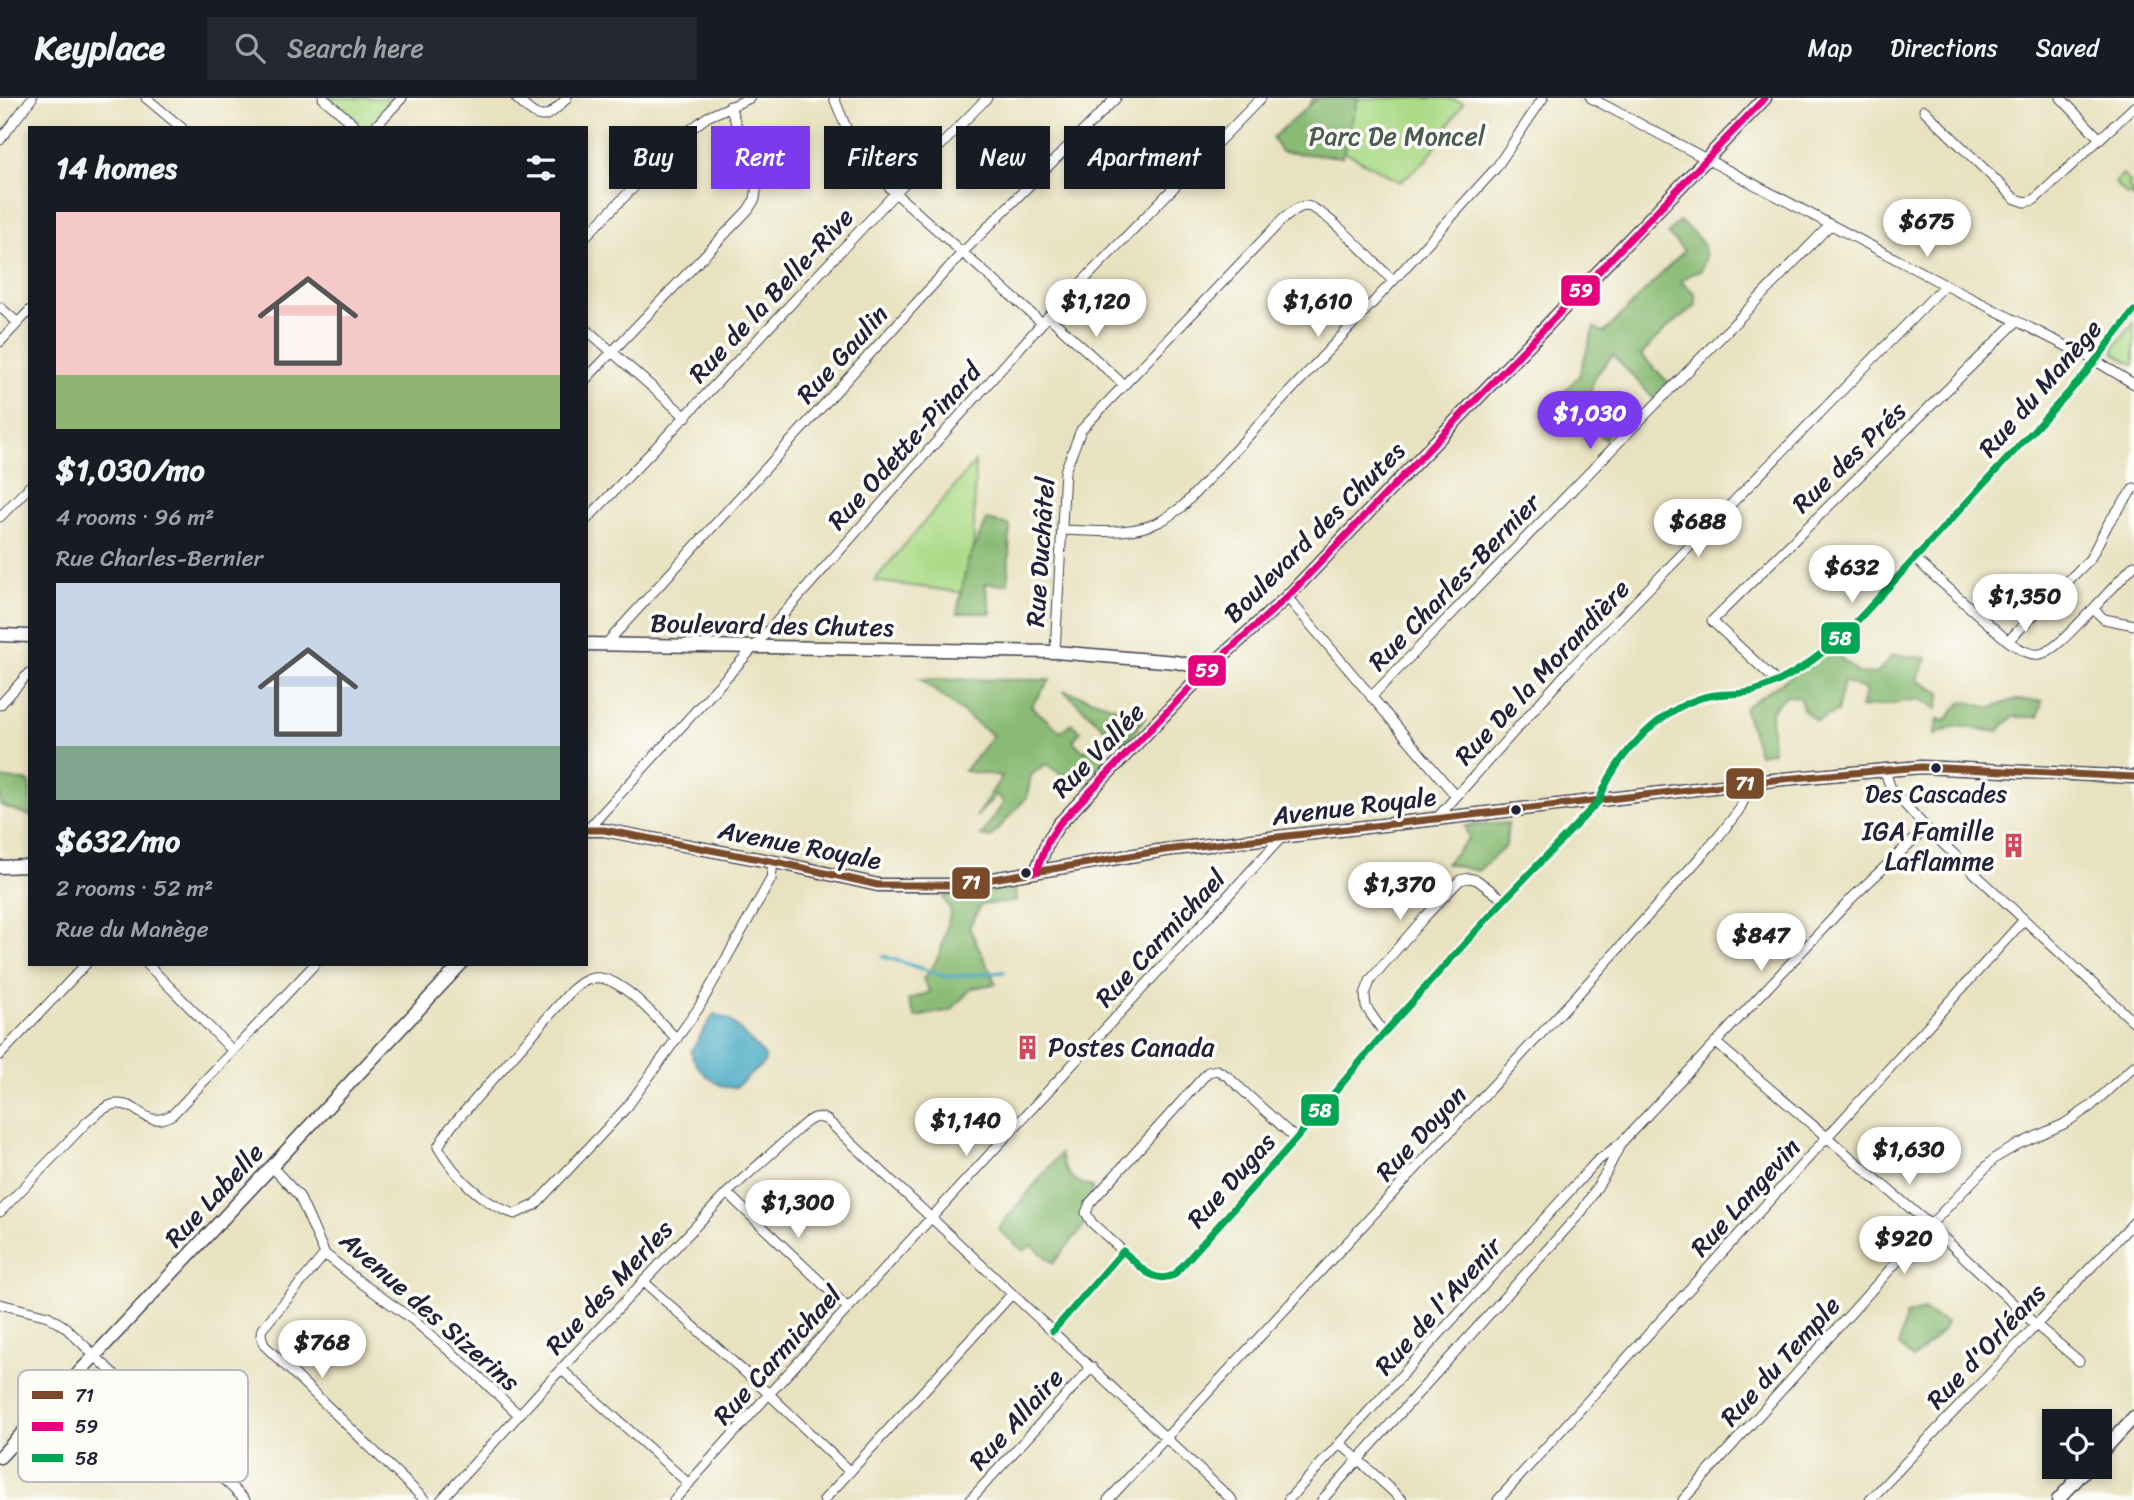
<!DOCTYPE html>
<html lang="en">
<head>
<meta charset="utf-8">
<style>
	body { margin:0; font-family:Sriracha,sans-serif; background:#242831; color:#f1f3f6; height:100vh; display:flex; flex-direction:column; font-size:26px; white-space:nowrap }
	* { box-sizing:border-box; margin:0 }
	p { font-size:23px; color:#9ea1a6 }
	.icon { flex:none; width:38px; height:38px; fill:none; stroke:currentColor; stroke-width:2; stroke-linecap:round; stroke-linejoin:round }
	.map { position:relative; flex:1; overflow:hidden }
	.drawer { position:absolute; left:28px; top:28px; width:560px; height:840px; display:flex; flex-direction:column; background:#171b24; border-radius:0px; box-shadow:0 4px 10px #0003 }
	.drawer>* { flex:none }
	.banner { position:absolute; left:609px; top:28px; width:665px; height:63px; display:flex; gap:14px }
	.fabs { position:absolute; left:2042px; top:1311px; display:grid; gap:14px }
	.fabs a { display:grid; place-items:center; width:70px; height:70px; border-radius:0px; background:#171b24; box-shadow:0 4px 10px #0003; font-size:35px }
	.price { position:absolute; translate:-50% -60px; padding:0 16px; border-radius:24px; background:#fff; color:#222; font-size:23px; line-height:46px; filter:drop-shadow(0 2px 4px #0008) }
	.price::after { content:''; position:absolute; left:50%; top:42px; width:21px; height:16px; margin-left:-10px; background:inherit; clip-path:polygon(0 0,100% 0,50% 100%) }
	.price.current { background:#7c3aed; color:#fff }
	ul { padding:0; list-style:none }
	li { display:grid; align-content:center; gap:14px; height:371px; padding:0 28px }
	li span { display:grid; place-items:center; height:217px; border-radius:0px; color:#555 }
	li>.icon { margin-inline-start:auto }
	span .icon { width:126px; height:126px; fill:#fffc; stroke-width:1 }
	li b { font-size:30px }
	h2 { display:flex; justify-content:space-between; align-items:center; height:84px; padding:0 28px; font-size:30px }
	.pill { padding:0 24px; border-radius:0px; background:#171b24; box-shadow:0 4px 10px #0003; font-size:24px; line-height:63px }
	.pill.current { background:#7c3aed; color:#fff }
	header { display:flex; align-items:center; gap:42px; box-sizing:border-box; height:98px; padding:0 35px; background:#171b24; border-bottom:2px solid #363941 }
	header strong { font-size:33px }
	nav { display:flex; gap:38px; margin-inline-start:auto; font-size:24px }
	.search { width:490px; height:63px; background:#242831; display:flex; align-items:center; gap:18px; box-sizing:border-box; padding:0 24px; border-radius:0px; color:#9ea1a6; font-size:26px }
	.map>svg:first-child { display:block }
	.green { fill:#acdb88; stroke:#677e62; stroke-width:2 }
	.forest { fill:#89bb74; stroke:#566e58; stroke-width:2 }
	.water { fill:#42a7c2; stroke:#32647e; stroke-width:2 }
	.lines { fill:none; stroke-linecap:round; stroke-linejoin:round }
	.stream { stroke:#42a7c2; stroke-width:3.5 }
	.street-casing { stroke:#403f4f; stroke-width:11 }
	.secondary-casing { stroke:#403f4f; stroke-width:15 }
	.street { stroke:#fff; stroke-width:9 }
	.secondary { stroke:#fff; stroke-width:12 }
	.bus-1-casing { stroke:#fdfcf7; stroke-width:12 }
	.bus-2-casing { stroke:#fdfcf7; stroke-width:12 }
	.bus-3-casing { stroke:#fdfcf7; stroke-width:12 }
	.bus-1 { stroke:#7a4b2a; stroke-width:7 }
	.bus-2 { stroke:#e5007d; stroke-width:7 }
	.bus-3 { stroke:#00a651; stroke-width:7 }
	.bus-dot { fill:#22223b; stroke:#fdfcf7; stroke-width:2.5 }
	.labels { text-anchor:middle; stroke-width:7; stroke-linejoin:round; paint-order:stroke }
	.bus-label { font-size:24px; fill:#22223b; stroke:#fdfcf7 }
	.park-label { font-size:26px; fill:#4b5a52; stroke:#fdfcf7 }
	.street-label { font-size:26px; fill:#22223b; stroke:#fdfcf7 }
	.poi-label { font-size:26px; fill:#22223b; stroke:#fdfcf7; text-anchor:end }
	.key { fill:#fdfcf7; stroke:#bbbbbf; stroke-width:2 }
	.key-label { font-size:19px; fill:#22223b }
	.line-badge { stroke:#fdfcf7; stroke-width:2.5 }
	.badge-label { font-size:19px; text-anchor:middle; font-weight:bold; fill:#fff }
</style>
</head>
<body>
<header>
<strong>Keyplace</strong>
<div class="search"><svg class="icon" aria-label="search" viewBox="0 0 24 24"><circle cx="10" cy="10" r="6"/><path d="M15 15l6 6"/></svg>Search here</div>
<nav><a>Map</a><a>Directions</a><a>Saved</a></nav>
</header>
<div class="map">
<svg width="2134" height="1402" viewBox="0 0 2134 1402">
	<rect width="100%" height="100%" fill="#fdfcf7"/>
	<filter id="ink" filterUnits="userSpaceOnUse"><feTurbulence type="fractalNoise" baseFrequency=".0143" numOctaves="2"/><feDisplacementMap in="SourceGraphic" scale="14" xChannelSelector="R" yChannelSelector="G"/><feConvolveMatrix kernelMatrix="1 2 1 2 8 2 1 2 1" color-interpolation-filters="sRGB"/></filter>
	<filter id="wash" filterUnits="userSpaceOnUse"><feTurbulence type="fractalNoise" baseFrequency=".00686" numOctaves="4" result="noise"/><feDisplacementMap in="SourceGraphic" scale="28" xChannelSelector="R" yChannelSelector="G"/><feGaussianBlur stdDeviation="1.57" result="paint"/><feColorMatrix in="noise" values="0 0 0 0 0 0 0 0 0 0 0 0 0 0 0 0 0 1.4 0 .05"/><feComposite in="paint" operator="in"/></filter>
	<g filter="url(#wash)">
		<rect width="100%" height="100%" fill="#e8e2c0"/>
		<path class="green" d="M 323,0 L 402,0 L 374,30 L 358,30 Z
			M 1313,0 L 1450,0 L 1463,5 L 1427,61 L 1400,84 L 1342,52 L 1290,37 Z
			M 2123,77 L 2131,85 L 2128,89 L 2132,93 L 2134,92 L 2134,100 L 2131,96 L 2128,98 L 2115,85 Z
			M 2134,225 L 2134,267 L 2114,255 L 2115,248 Z
			M 975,364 L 973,496 L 874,483 Z"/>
		<path class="forest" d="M 1318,0 L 1360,0 L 1358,1 L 1342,59 L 1281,54 L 1272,40 Z
			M 1679,123 C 1698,140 1713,146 1701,173 L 1691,176 L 1681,184 L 1695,195 L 1696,208 L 1667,230 L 1641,257 L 1672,288 L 1655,302 L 1613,257 L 1595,278 L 1589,299 L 1614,323 L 1605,342 L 1583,321 L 1559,336 L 1542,316 L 1579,278 L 1594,229 L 1604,235 L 1684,153 L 1668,136 Z
			M 987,422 L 1010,427 L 1008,486 L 985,486 L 991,515 L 957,515 L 967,465 Z
			M 1831,551 L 1858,575 L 1876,576 L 1893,557 L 1927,560 L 1917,582 L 1941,595 L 1937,611 L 1920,601 L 1861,610 L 1866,592 L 1844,583 L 1837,614 L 1816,623 L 1803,611 L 1800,600 L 1787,597 L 1771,613 L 1773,654 L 1759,656 L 1744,610 Z
			M 920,581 L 1050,582 L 1031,608 L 1061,634 L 1071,625 L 1081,633 L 1073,643 L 1084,654 L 1092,647 L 1109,658 L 1079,689 L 1046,666 L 1031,677 L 1027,699 L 990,740 L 981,738 L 1004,704 L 996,697 L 976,719 L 1002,678 L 964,673 L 993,638 Z
			M 1063,592 L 1145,619 L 1124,648 Z
			M 2013,602 L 2042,603 L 2038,619 L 2013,619 L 1997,634 L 1957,628 L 1934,637 L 1938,621 L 1945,623 L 1963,603 L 1991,610 Z
			M 0,680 L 30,684 L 30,718 L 0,707 Z
			M 1508,725 L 1506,748 L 1478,773 L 1446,766 L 1469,740 L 1465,728 Z
			M 1015,789 L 1016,803 L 981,807 L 969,829 L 996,886 L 972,890 L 951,912 L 915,919 L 908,902 L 930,894 L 923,881 C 945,857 942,842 951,813 L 943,799 L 951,796 Z
			M 1060,1056 C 1065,1076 1072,1084 1093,1089 L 1084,1128 L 1053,1165 L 1032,1147 L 1023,1153 L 998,1131 Z
			M 1923,1212 L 1946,1224 L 1943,1232 L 1913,1261 L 1899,1247 L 1906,1217 Z"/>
		<path class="water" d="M 714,916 L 730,922 L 765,958 L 765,964 L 736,989 C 719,993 693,970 691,953 Z"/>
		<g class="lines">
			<path class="stream" d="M 883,858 L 947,879 L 1004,874"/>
		</g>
	</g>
	<g filter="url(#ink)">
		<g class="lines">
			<defs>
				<path id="street" d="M 146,0 L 182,30
					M 323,0 L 358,30
					M 516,0 C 540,23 543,25 567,0
					M 834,0 L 854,49 L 864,64 L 894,94 L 1042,225
					M 1591,0 L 1945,187 L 2094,262 L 2134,286
					M 2061,0 L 2100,41
					M 1924,12 L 2014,100 L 2025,104 L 2034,102 L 2134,9
					M 374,30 L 402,0
					M 0,42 L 32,0
					M 586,138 L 690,32 L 707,19 L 750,0
					M 0,209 L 18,225
					M 1048,218 L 1124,287
					M 586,231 L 686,319
					M 0,244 L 30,212
					M 586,281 L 748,112 L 755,101 L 757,87 L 730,8
					M 0,419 L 30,388
					M 586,422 C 722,283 851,138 987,0
					M 1063,432 C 1095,433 1131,438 1161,423 C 1168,419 1176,413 1183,408 L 1393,183 L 1496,70 L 1543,0
					M 1915,461 L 2008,543 C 2017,549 2029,558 2040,556 C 2056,553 2080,523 2093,511 L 2104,521 L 2134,527
					M 1287,499 L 1456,698
					M 2093,511 L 2134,467
					M 2008,543 L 2090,461 L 2109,424 L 2134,390
					M 605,547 L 962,155 L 1116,0
					M 1055,554 L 1065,373 L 1081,332 L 1282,122 C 1289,117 1297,108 1306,108 C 1324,109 1378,168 1393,183
					M 1776,583 L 1712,523 L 2017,223
					M 1371,599 L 1830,127
					M 0,607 L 30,574
					M 1885,673 L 1891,691 L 1926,730 L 2134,924
					M 1436,721 L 1570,571 L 1945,187
					M 587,732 L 754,549 L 1042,225 L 1261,0
					M 147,866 L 233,953
					M 1384,935 L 1366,909 L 1365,896 L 1371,881 L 1422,822 L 1460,782 L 1469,780 L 1477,782 L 1504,802
					M 677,941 C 658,923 626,883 600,880 C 589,878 579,886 571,893 L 449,1031 L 438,1049 C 455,1078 482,1106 515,1116 L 535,1107 L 627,1009 L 698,911 L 771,781 L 773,764
					M 1715,944 L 1930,1127 L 2035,1226 L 2079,1263
					M 0,957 L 86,866
					M 272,1069 L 299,1098 L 325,1156 L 360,1184 L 412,1221 L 473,1273 L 519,1317
					M 727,1095 L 848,1210
					M 0,1114 L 87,1024 C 95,1018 105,1007 116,1006 C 141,1004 144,1033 173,1016 L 315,866
					M 1123,1153 L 1092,1125 L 1086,1115 L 1090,1105 L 1208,974 L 1217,972 L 1227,978 L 1296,1041
					M 325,1156 L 262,1231 L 261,1237 L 264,1247 L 425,1402
					M 643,1183 L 769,1296 L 850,1374
					M 0,1206 L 48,1218 L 65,1229 L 245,1402
					M 1053,1233 L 1123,1153 C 1139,1167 1152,1187 1174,1177 L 1296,1041 L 1384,935 L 1504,802 L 1599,703 C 1614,660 1657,614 1701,600 C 1718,594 1737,598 1754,593 C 1788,583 1818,559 1844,537 L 2082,280 L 2134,213
					M 561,1271 L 689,1386
					M 1341,1346 L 1402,1402
					M 441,1402 L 561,1271 L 727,1095 L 803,1027 C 811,1020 817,1017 827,1022 L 1232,1402
					M 674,1402 L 769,1296 L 1281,740
					M 824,1402 L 1012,1196
					M 970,1402 L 1092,1269
					M 1108,1402 L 1578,896 L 1719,738 L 1739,712 L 1752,686
					M 1288,1402 L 1596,1064 L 1621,1045 L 1854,798 L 1926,730
					M 1322,1402 L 1582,1113 L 1606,1075 L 1619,1049
					M 1498,1402 L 2023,823
					M 1683,1402 L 1930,1127 L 1995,1060 L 2019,1046 L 2064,1026 L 2091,1008 L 2134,968
					M 1870,1402 L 2134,1124"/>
				<path id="secondary" d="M 0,537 L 30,538
					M 586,546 L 1055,554 L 1176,564 L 1208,571
					M 586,732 L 604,732 L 785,766 L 878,787 L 957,787 L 1165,752 L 1783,681 L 1921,669 L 2134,679
					M 0,769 L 30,768
					M 1036,774 L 1048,743 L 1059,726 L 1208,571 L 1287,499 L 1765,0
					M 2100,1356 L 2134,1319
					M 0,1359 L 461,866
					M 2058,1402 L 2089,1368"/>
			</defs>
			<use href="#street" class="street-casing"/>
			<use href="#secondary" class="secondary-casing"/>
			<use href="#street" class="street"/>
			<use href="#secondary" class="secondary"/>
			<defs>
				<path id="bus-1" d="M 586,732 L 604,732 L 785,766 L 878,787 L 957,787 L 1165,752 L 1783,681 L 1921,669 L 2134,679"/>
				<path id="bus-2" d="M 1036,774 L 1048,743 L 1059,726 L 1208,571 L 1287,499 L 1765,0"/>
				<path id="bus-3" d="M 1053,1233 L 1123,1153 C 1139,1167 1152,1187 1174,1177 L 1296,1041 L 1384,935 L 1504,802 L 1599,703 C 1614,660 1657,614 1701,600 C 1718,594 1737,598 1754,593 C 1788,583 1818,559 1844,537 L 2082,280 L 2134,213"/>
			</defs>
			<use href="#bus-1" class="bus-1-casing"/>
			<use href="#bus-2" class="bus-2-casing"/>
			<use href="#bus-3" class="bus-3-casing"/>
			<use href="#bus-1" class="bus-1"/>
			<use href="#bus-2" class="bus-2"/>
			<use href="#bus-3" class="bus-3"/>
		</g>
	</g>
	<defs>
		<symbol id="building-bare" viewBox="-9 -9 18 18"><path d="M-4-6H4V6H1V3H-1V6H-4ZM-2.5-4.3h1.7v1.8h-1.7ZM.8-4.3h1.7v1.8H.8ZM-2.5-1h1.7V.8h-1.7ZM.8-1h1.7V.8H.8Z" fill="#d1495b" stroke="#fdfcf7" stroke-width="2.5" paint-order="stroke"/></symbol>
	</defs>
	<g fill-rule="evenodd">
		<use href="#building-bare" x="1996" y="730" width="35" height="35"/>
		<use href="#building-bare" x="1010" y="932" width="35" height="35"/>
	</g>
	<g class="bus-dot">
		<circle cx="1936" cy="670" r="6"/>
		<circle cx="1516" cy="712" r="6"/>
		<circle cx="1026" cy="775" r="6"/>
	</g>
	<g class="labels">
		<g class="bus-label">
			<text x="1936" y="704">Des Cascades</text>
		</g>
		<g class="park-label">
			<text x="1397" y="47">Parc De Moncel</text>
		</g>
		<g class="street-label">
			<text transform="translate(771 197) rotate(-47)" y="9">Rue de la Belle-Rive</text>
			<text transform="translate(842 256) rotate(-48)" y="9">Rue Gaulin</text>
			<text transform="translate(2040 290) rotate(-49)" y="9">Rue du Manège</text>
			<text transform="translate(904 348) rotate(-48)" y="9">Rue Odette-Pinard</text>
			<text transform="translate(1849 359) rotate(-44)" y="9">Rue des Prés</text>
			<text transform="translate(1314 434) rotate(-45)" y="9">Boulevard des Chutes</text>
			<text transform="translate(1040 454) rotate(-86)" y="9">Rue Duchâtel</text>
			<text transform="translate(1454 484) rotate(-46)" y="9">Rue Charles-Bernier</text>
			<text transform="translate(772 527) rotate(1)" y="9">Boulevard des Chutes</text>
			<text transform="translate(1542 574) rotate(-47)" y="9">Rue De la Morandière</text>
			<text transform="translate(1098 652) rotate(-46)" y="9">Rue Vallée</text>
			<text transform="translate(1354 708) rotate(-7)" y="9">Avenue Royale</text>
			<text transform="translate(800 747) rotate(11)" y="9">Avenue Royale</text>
			<text transform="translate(1160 840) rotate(-47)" y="9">Rue Carmichael</text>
			<text transform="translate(1421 1035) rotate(-47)" y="9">Rue Doyon</text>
			<text transform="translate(1231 1082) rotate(-48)" y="9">Rue Dugas</text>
			<text transform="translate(214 1097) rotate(-47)" y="9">Rue Labelle</text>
			<text transform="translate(1745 1099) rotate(-48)" y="9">Rue Langevin</text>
			<text transform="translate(609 1189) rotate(-47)" y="9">Rue des Merles</text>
			<text transform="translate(1438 1208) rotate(-48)" y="9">Rue de l'Avenir</text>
			<text transform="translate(430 1213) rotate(41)" y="9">Avenue des Sizerins</text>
			<text transform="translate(1986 1248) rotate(-47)" y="9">Rue d'Orléans</text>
			<text transform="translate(777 1257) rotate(-48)" y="9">Rue Carmichael</text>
			<text transform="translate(1780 1263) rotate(-48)" y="9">Rue du Temple</text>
			<text transform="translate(1016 1321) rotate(-48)" y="9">Rue Allaire</text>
		</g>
		<g class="poi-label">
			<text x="1994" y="742">IGA Famille<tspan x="1994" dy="30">Laflamme</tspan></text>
			<text x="1048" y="958" text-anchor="start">Postes Canada</text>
		</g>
	</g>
	<rect x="18" y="1272" width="230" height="112" rx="10" class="key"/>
	<rect x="32" y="1293" width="31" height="8" fill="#7a4b2a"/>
	<rect x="32" y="1324" width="31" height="9" fill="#e5007d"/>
	<rect x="32" y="1356" width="31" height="8" fill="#00a651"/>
	<g class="key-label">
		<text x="75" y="1304">71</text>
		<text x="75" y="1335">59</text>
		<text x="75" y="1367">58</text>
	</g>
	<g class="line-badge">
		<rect x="1560" y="176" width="41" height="33" rx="7" fill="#e5007d"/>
		<rect x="1820" y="523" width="41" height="34" rx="7" fill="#00a651"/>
		<rect x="1187" y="556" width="40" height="33" rx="7" fill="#e5007d"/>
		<rect x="1725" y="669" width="40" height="33" rx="7" fill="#7a4b2a"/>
		<rect x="951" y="768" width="40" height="34" rx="7" fill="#7a4b2a"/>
		<rect x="1300" y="995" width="40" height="34" rx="7" fill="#00a651"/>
	</g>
	<g class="badge-label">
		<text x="1581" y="199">59</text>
		<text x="1840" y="547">58</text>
		<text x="1207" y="579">59</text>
		<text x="1745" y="692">71</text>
		<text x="971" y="791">71</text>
		<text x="1320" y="1019">58</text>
	</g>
</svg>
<div class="fabs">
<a><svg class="icon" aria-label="locate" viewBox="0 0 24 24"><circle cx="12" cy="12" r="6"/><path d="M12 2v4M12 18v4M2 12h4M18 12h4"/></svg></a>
</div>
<b class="price" style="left:1927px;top:161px">$675</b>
<b class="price" style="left:1096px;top:241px">$1,120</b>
<b class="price" style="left:1318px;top:241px">$1,610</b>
<b class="price current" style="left:1590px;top:353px">$1,030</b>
<b class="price" style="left:1698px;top:461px">$688</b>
<b class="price" style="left:1852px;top:507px">$632</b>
<b class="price" style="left:2025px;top:536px">$1,350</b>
<b class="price" style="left:1400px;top:824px">$1,370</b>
<b class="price" style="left:1761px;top:875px">$847</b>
<b class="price" style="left:966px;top:1060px">$1,140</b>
<b class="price" style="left:1909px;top:1089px">$1,630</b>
<b class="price" style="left:798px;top:1142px">$1,300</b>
<b class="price" style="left:1904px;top:1178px">$920</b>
<b class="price" style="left:322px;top:1282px">$768</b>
<div class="banner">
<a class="pill">Buy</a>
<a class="pill current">Rent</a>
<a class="pill">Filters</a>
<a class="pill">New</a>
<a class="pill">Apartment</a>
</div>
<section class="drawer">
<h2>14 homes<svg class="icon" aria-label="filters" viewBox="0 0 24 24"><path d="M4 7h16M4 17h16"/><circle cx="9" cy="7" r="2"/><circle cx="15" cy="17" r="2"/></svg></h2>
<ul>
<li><span style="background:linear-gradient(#f6c9c9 75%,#8fb573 0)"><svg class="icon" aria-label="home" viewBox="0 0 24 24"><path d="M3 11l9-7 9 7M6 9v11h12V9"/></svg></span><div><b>$1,030/mo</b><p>4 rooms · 96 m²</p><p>Rue Charles-Bernier</p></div></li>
<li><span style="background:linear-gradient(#c9d6e8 75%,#7fa58c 0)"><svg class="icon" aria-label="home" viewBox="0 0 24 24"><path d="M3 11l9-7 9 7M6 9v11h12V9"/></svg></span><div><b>$632/mo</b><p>2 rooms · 52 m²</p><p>Rue du Manège</p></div></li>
</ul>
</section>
</div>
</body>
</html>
